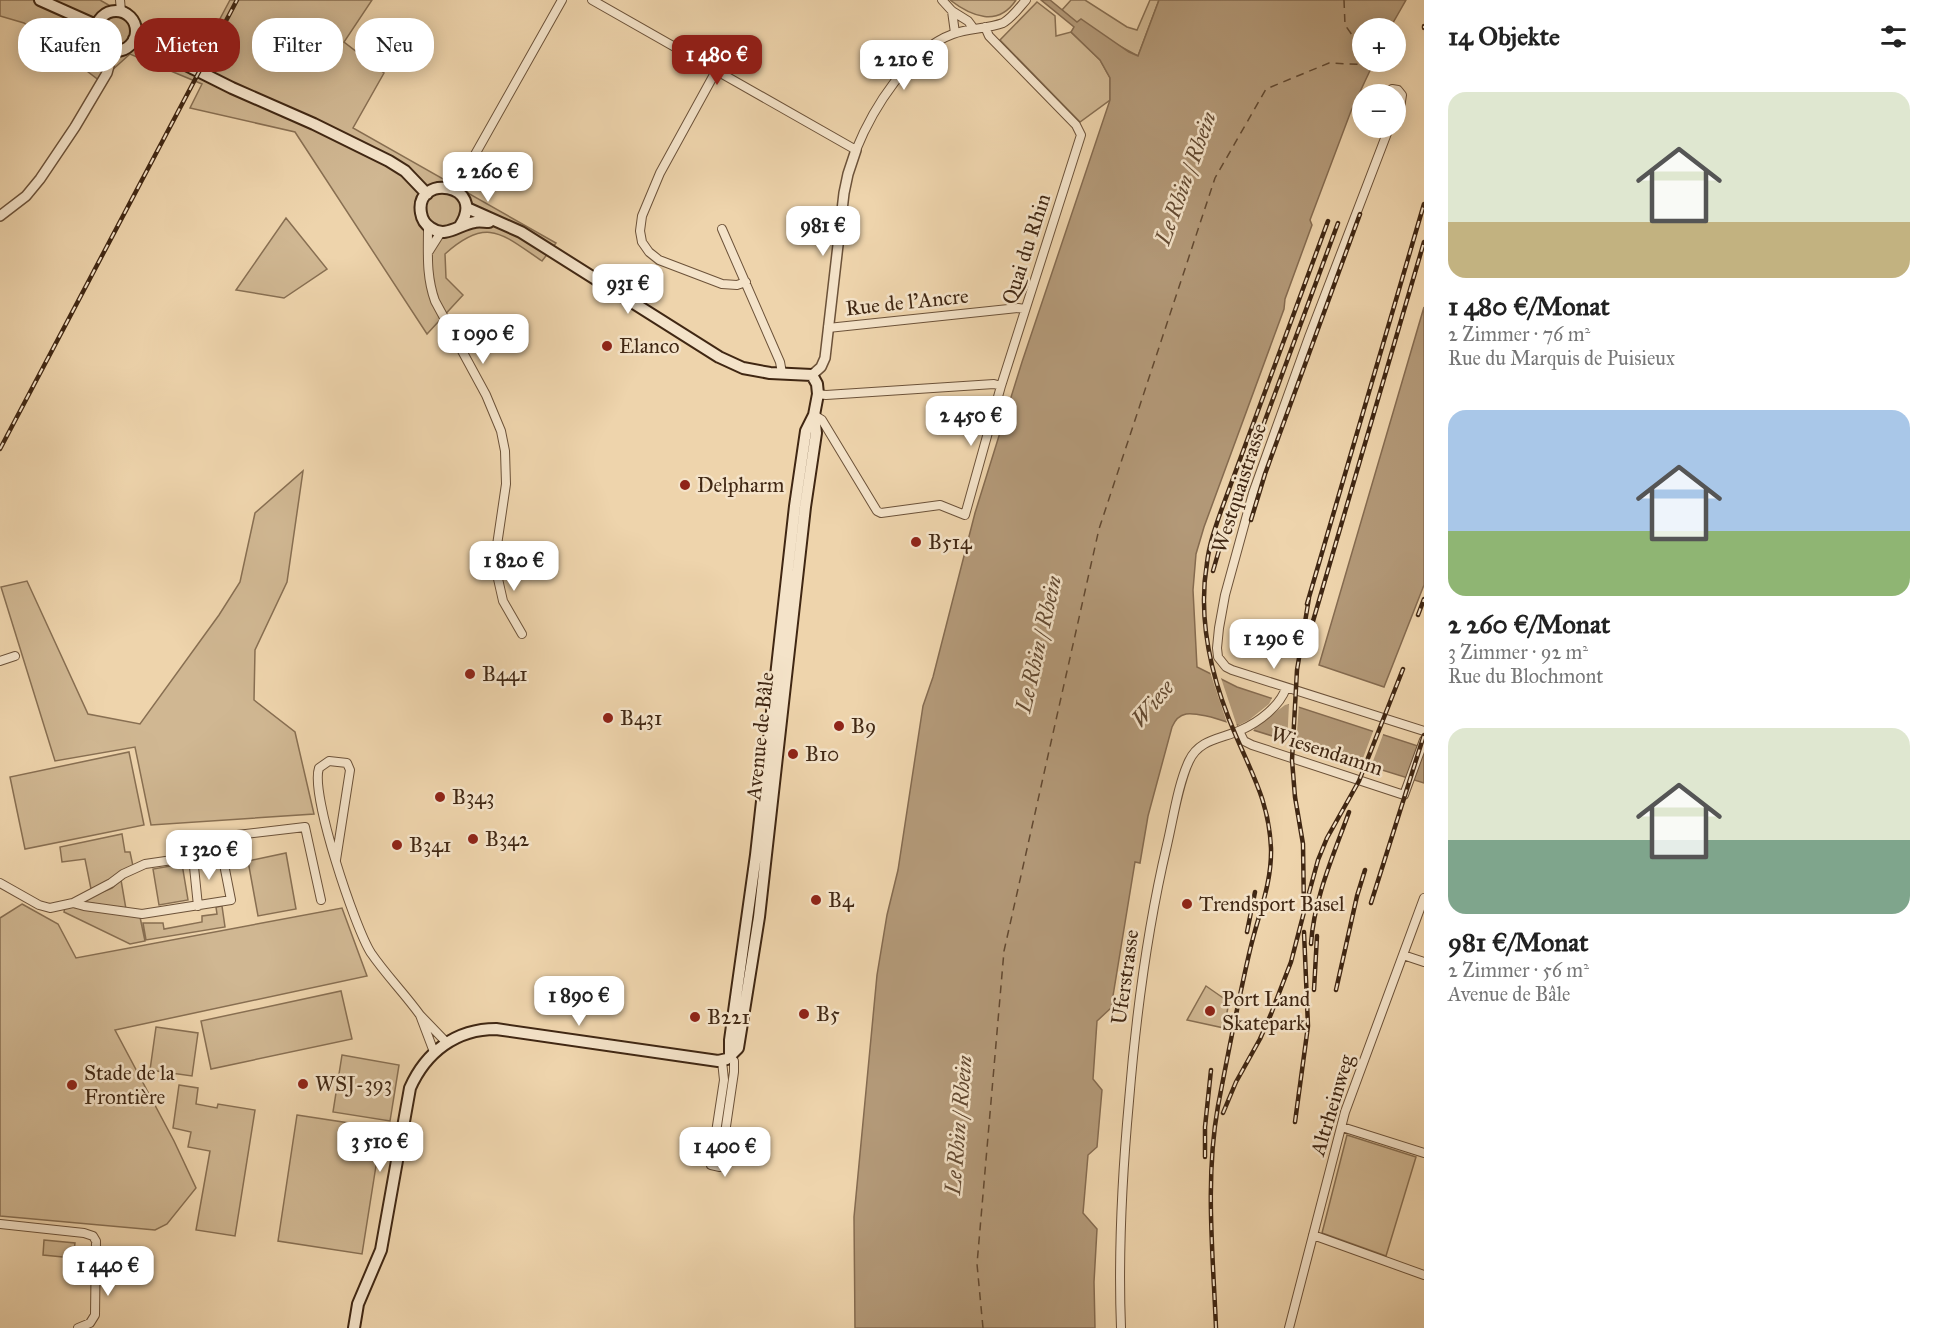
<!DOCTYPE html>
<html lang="de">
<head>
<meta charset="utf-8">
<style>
	body { margin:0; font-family:"IM FELL Great Primer",serif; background:#f2f2f2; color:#222; height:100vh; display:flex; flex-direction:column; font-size:22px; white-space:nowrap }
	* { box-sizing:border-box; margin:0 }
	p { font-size:20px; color:#767676 }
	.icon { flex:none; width:33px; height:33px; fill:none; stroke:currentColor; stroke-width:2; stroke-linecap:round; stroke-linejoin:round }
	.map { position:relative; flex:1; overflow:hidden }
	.panel { display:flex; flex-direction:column; background:#fff; width:510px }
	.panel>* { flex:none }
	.hud { position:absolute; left:18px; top:18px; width:570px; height:54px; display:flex; gap:12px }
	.buttons { position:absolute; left:1352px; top:18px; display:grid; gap:12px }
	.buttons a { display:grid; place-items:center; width:54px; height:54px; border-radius:50%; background:#fff; box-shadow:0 3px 15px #0003; font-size:30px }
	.price { position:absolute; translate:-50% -51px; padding:0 14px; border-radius:12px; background:#fff; color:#222; font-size:20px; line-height:39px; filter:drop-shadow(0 2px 3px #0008) }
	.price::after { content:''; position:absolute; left:50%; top:36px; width:18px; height:14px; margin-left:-9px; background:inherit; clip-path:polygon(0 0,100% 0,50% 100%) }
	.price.current { background:#8f2418; color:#fff }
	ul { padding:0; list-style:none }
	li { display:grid; align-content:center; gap:12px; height:318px; padding:0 24px }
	li span { display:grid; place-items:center; height:186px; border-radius:18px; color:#555 }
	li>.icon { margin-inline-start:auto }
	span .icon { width:108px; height:108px; fill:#fffc; stroke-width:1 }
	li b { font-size:26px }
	h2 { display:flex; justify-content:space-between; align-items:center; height:72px; padding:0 24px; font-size:26px }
	.tag { padding:0 21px; border-radius:24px; background:#fff; box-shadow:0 3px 15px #0003; font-size:21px; line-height:54px }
	.tag.current { background:#8f2418; color:#fff }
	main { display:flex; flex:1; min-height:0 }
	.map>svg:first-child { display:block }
	.green { fill:#d0b792; stroke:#886f52; stroke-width:1.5 }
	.water { fill:#b39978; stroke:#856b50; stroke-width:1.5 }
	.pier { fill:#eed4ac }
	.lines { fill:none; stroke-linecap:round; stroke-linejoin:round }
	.ferry { stroke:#624931; stroke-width:1.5; stroke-dasharray:8 6; stroke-linecap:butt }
	.minor-casing { stroke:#6c5239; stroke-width:10 }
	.tertiary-casing { stroke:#6c5239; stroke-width:12 }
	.secondary-casing { stroke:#402713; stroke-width:14 }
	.minor { stroke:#f4e3c9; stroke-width:8 }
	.tertiary { stroke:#f4e3c9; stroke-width:9 }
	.secondary { stroke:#f4e3c9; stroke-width:10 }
	.rail-casing { stroke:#402713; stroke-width:4.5 }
	.rail { stroke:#f4e3c9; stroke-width:2; stroke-dasharray:7; stroke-linecap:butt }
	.poi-dot { fill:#8f2418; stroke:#f4e3c9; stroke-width:2 }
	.labels { text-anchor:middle; stroke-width:5; stroke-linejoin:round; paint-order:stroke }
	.street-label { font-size:21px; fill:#402713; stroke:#f4e3c9 }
	.poi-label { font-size:21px; fill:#402713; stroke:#f4e3c9; text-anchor:start }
	.water-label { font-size:22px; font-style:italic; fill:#624931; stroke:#f4e3c9 }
</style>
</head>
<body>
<main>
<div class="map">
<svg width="1424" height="1328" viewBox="0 0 1424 1328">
	<rect width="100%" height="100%" fill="#eed4ac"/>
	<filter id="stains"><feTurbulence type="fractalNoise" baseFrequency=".00333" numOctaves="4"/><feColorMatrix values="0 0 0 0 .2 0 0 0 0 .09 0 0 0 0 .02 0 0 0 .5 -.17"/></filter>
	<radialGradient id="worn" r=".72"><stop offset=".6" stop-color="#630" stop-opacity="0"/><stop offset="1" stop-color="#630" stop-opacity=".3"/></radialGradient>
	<path class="green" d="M 0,0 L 100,0 L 195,55 L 190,75 L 230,0 L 372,0 L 344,42 L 384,73 L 353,128 L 556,243 L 542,261 C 502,234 487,216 445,254 L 446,278 L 463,295 L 427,334 L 295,132 L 190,108 L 202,84 L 130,54 L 100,81 L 24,23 L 0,16 Z
		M 950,0 L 1016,0 C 998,27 972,17 950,0 Z
		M 1071,0 L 1085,0 L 1127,27 L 1137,30 L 1150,0 L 1159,0 L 1138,56 L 1077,23 L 1062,10 Z
		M 1037,2 L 1055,16 L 1056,36 L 1071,32 L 1100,60 L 1110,78 L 1110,100 L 1080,122 L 1000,40 Z
		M 286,218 L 327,269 L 284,298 L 236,290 Z
		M 303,471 L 287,582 L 255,650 L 254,700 L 295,732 L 314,814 L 151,825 L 135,747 L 55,761 L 1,587 L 27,581 L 88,714 L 140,724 L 219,615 L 240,582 L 255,513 Z
		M 129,752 L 144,825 L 25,849 L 10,777 Z
		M 122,834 L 125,852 L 130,852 L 133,866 C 118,873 107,884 91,889 L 85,859 L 62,862 L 60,847 Z
		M 286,853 L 296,909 L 258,916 L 248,861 Z
		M 182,864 L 188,900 L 159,905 L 153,869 Z
		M 121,880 L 126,909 L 85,902 L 84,900 L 87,898 L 112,888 Z
		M 22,904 L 58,924 L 76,958 L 342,908 L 367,976 L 115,1030 L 174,1141 L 196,1188 L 167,1224 L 155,1230 L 0,1216 L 0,918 Z
		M 65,906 L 140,917 L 145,941 L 130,944 L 64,912 Z
		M 222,906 L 225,927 L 146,940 L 143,923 L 163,923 L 164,929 L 202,922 L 202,916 L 217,914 L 216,907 Z
		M 1206,986 L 1229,1002 L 1224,1028 L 1187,1020 Z
		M 341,991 L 352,1039 L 211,1069 L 201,1021 Z
		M 156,1027 L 198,1033 L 192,1076 L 150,1070 Z
		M 342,1055 L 399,1065 L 390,1121 L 333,1112 Z
		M 179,1085 L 198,1088 L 196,1104 L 217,1108 L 218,1104 L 255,1110 L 235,1236 L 196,1230 L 210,1151 L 188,1147 L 191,1132 L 173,1128 Z
		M 297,1115 L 382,1128 L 362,1254 L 278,1241 Z
		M 1347,1135 L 1416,1157 L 1386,1256 L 1322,1233 Z
		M 44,1240 L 75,1243 L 73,1258 L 43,1255 Z"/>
	<path class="water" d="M 1041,0 L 1050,0 L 1077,22 L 1081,19 L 1129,52 L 1138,56 L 1159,0 L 1406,0 L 1390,28 L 1362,28 L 1362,62 L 1374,62 L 1351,111 L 1310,220 L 1312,225 L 1285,299 L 1284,309 L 1204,527 L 1196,554 L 1193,590 L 1197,667 L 1237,687 L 1424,748 L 1424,783 L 1211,717 C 1195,714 1180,708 1172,727 L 1148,816 L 1140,863 L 1135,862 L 1111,1008 L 1097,1021 L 1093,1079 L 1102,1090 L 1097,1147 L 1088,1155 L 1083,1213 L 1097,1229 L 1094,1282 L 1095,1328 L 855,1328 L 854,1217 L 877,975 L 887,915 L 898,870 L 923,706 L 933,677 L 975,513 L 1022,362 L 1110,100 L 1110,78 L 1100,60 L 1071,32 L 1074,27 Z
		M 1424,307 L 1424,585 L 1384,687 L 1319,665 Z"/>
	<path class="pier" d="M 1209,669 L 1220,675 L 1237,726 L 1249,720 L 1269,704 L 1273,696 L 1299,704 L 1296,747 L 1287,744 L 1289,704 L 1285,705 L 1255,728 L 1252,733 L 1241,730 L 1237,726 L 1228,726 Z
		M 1374,729 L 1384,732 L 1370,769 L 1360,766 Z"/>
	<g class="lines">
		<path class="ferry" d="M 1344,0 L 1345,25 L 1362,49
			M 983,1328 L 977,1264 L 1004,951 L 1099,529 L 1215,178 L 1266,89 L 1329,63 L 1373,65"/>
		<defs>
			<path id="minor" d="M 120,0 L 121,11
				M 592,0 L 856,150 C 873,108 909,50 953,34 C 968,28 987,29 1003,23 C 1012,18 1019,8 1026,0
				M 942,0 L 952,11 L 968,21 L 974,29
				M 952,11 L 955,33
				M 716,71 L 660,173 L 642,216 L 640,231 L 642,242 L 649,252 L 659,260 L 722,284 L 737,285 L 746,282
				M 1385,94 L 1392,89 L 1398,90 L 1402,95 L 1400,108 L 1395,119
				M 1389,128 L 1309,337 L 1253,493 L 1225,595 L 1219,628 L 1217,648 L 1218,657 L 1226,667 L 1232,670 L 1424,731
				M 455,190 L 562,0
				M 428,227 C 428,253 426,276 435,301 L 486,395 L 501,431 L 505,451 L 506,484 L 496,552 L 496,570 L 503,601 L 522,634
				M 722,229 L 780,362 L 782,373
				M 429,251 L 441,232
				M 828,328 L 1018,308 L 1025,309
				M 818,394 L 826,395 L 994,384 L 1001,386
				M 814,415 L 822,420 L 877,511 L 881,513 L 940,505 L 965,515 L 1001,386 L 1081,135 L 1076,125 L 989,36 L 985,27
				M 0,661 L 15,656
				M 1239,731 L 1244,741 L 1252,745 L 1404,795 L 1424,740
				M 221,849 L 237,835 L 305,827 L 321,900
				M 193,857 L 198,906
				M 336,860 L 350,770 L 347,763 L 329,761 L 319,768 C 310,794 355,928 371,953 C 386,975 405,994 420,1015
				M 0,883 L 39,905 L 50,908 L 73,903 L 111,883 L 123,874 L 145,864 L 193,857 L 221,849 L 231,900 L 142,914 L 84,906 L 73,903
				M 1403,955 L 1424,962
				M 434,1052 L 420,1015 L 447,1043
				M 722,1061 L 724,1080 L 711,1165 L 720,1167 L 734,1072 L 734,1061 L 730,1057
				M 1342,1127 L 1424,1153
				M 0,1224 L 84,1233 L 93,1236 L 96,1241 L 95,1315 L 90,1323 L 78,1328
				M 1313,1235 L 1424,1275
				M 1121,1328 C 1118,1252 1122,1177 1129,1101 C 1136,1015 1147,930 1167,845 C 1173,820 1178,784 1189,761 C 1199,739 1221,739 1241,730 C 1259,722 1280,706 1286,688
				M 1289,1328 L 1345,1112 L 1424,898"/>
			<path id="tertiary" d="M 0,216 L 26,196 L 40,179 L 75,127 L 107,73 L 113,51
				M 812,375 L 821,367 L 825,358 L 844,193 L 848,174 L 856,150"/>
			<path id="secondary" d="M 40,0 L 96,25
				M96 31a20 20 0 1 1 40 0a20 20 0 1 1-40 0Z
				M 134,39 L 232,88 L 314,124 L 389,161 L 405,171 L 427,194
				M 460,226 C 488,183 414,173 421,213 C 422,220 426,225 431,228 C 446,239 459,224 475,222 C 479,221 484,222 489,222
				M 730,1057 L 730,1040 L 756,855 L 795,506 L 806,431 L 814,415
				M 354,1328 L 358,1304 L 381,1250 L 410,1088 C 426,1052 456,1029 496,1029 L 718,1061 L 727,1059 L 738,1048 L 759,917 L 805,507 L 816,433 L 814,415 L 818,394 L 817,384 L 812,375 L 770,373 L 743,368 L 719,357 L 521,232 L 467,208"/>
		</defs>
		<use href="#minor" class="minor-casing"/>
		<use href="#tertiary" class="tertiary-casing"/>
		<use href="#secondary" class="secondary-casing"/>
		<use href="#minor" class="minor"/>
		<use href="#tertiary" class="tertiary"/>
		<use href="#secondary" class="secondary"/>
		<defs>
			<path id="rail" d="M 1424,26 L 1424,28
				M 0,449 L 237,0
				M 1251,520 L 1265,474 L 1360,214
				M 1213,571 L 1226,526 L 1338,223
				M 1307,604 L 1424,204
				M 1418,615 L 1424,599
				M 1311,628 L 1424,242
				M 1309,893 L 1318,860 L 1327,838 L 1359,781 L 1403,669
				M 1371,903 L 1424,735
				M 1247,932 L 1255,892
				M 1311,944 C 1314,898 1334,854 1349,812
				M 1314,990 L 1317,936
				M 1336,990 L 1357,896 L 1365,870
				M 1223,1113 L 1236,1082 L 1260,1039 L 1271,1014 L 1291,962 L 1304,912 L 1303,844 L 1295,797 L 1292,760 L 1297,670 L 1309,598
				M 1295,1122 L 1308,1026 L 1304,932
				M 1205,1157 L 1205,1127 L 1211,1070
				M 1216,1328 C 1213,1254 1205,1179 1218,1106 C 1228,1054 1238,1001 1250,950 C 1258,915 1272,884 1271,848 C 1269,803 1253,776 1236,736 C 1213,683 1197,622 1207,563 C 1209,545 1215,528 1221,511 L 1328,221"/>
		</defs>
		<use href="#rail" class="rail-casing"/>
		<use href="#rail" class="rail"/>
	</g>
	<g class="poi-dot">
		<circle cx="607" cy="346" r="6"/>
		<circle cx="685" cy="485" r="6"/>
		<circle cx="916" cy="542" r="6"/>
		<circle cx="470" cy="674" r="6"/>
		<circle cx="608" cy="718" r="6"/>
		<circle cx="839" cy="726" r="6"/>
		<circle cx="793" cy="754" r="6"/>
		<circle cx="440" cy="797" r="6"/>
		<circle cx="473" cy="839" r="6"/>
		<circle cx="397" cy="845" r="6"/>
		<circle cx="816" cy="900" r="6"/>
		<circle cx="1187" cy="904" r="6"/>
		<circle cx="1210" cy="1011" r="6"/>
		<circle cx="804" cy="1014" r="6"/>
		<circle cx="695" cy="1017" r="6"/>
		<circle cx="303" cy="1084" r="6"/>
		<circle cx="72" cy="1085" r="6"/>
	</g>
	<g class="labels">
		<g class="street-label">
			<text transform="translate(1026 249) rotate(-72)" y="7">Quai du Rhin</text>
			<text transform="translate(907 302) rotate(-6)" y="7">Rue de l'Ancre</text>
			<text transform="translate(1239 488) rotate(-72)" y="7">Westquaistrasse</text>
			<text transform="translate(760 736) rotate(-84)" y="7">Avenue de Bâle</text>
			<text transform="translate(1327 751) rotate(18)" y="7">Wiesendamm</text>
			<text transform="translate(1125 977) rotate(-82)" y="7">Uferstrasse</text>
			<text transform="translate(1332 1105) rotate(-73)" y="7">Altrheinweg</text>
		</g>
		<g class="poi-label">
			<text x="619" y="353">Elanco</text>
			<text x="697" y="492">Delpharm</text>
			<text x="928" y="549">B514</text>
			<text x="482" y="681">B441</text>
			<text x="620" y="725">B431</text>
			<text x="851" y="733">B9</text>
			<text x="805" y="761">B10</text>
			<text x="452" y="804">B343</text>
			<text x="485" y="846">B342</text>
			<text x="409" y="852">B341</text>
			<text x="828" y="907">B4</text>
			<text x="1199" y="911">Trendsport Basel</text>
			<text x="1222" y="1006">Port Land<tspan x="1222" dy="24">Skatepark</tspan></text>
			<text x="816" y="1021">B5</text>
			<text x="707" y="1024">B221</text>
			<text x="84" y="1080">Stade de la<tspan x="84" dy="24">Frontière</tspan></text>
			<text x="315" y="1091">WSJ-393</text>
		</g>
		<g class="water-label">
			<text transform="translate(1185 178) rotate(-70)" y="8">Le Rhin / Rhein</text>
			<text transform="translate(1038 644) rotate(-77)" y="8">Le Rhin / Rhein</text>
			<text transform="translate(1152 703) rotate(-50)" y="8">Wiese</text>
			<text transform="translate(958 1125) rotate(-85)" y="8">Le Rhin / Rhein</text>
		</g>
	</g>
	<rect width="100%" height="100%" filter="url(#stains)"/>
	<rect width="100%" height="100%" fill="url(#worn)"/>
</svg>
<div class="buttons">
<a>+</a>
<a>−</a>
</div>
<b class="price current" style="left:717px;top:86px">1 480 €</b>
<b class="price" style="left:904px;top:91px">2 210 €</b>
<b class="price" style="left:488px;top:203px">2 260 €</b>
<b class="price" style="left:823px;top:257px">981 €</b>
<b class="price" style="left:628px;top:315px">931 €</b>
<b class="price" style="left:483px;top:365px">1 090 €</b>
<b class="price" style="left:971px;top:447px">2 450 €</b>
<b class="price" style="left:514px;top:592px">1 820 €</b>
<b class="price" style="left:1274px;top:670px">1 290 €</b>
<b class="price" style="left:209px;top:881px">1 320 €</b>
<b class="price" style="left:579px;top:1027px">1 890 €</b>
<b class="price" style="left:380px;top:1173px">3 510 €</b>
<b class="price" style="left:725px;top:1178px">1 400 €</b>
<b class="price" style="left:108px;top:1297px">1 440 €</b>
<div class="hud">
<a class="tag">Kaufen</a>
<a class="tag current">Mieten</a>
<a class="tag">Filter</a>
<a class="tag">Neu</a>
</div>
</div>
<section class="panel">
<h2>14 Objekte<svg class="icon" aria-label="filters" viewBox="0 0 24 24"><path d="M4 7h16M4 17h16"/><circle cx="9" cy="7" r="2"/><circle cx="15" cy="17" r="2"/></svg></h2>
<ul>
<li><span style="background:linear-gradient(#dfe7d0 70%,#c2b280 0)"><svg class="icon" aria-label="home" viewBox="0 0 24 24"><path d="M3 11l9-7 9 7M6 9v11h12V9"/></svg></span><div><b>1 480 €/Monat</b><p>2 Zimmer · 76 m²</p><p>Rue du Marquis de Puisieux</p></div></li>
<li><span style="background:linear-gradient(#a9c7e8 65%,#8fb573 0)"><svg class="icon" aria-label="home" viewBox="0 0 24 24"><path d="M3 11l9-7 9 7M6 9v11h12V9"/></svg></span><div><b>2 260 €/Monat</b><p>3 Zimmer · 92 m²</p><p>Rue du Blochmont</p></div></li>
<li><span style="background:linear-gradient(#dfe7d0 60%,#7fa58c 0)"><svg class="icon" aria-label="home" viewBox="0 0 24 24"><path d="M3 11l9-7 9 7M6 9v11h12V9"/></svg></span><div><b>981 €/Monat</b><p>2 Zimmer · 56 m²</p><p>Avenue de Bâle</p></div></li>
</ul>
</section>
</main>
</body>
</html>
